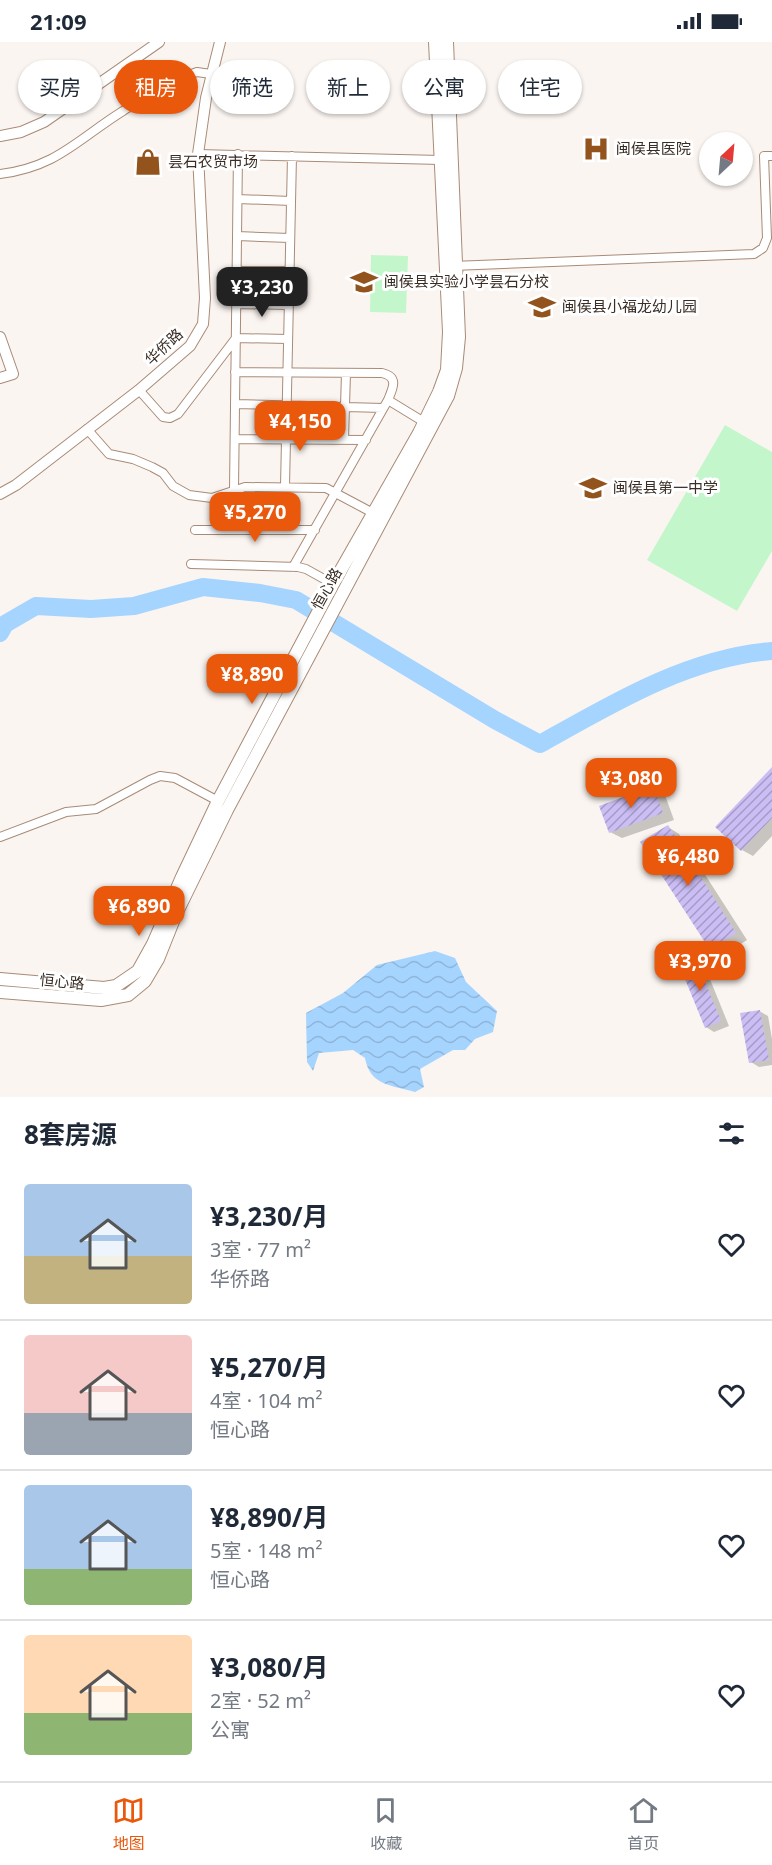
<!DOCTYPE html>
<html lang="zh">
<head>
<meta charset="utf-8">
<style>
	body { margin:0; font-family:"Noto Sans","Noto Sans SC",sans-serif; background:#f2f2f3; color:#1f2937; height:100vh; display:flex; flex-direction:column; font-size:22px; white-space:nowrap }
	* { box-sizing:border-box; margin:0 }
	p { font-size:20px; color:#747a83 }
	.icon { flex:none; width:33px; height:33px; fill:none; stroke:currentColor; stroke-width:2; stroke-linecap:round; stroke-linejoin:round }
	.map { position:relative; height:1055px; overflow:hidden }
	.side { display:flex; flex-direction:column; background:#fff; flex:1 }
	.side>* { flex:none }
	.banner { position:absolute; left:18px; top:18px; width:736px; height:54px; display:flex; gap:12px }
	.needle { width:39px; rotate:26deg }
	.tools { position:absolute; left:699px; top:90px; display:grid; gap:12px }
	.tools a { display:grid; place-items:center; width:54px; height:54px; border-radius:50%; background:#fff; box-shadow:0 2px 4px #0004; font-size:30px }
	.price { position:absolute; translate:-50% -51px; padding:0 14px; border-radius:12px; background:#ea580c; color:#fff; font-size:20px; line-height:39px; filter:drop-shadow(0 2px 3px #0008) }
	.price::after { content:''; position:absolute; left:50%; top:36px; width:18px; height:14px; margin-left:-9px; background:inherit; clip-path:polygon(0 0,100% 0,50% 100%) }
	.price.selected { background:#222; color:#fff }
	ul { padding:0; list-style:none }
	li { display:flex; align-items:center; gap:18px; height:150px; padding:0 24px }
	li+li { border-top:2px solid #e0e1e3 }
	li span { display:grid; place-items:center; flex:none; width:168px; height:120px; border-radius:6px; color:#555 }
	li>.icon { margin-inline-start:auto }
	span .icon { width:72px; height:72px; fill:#fffc; stroke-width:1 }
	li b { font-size:26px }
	h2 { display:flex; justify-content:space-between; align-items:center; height:72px; padding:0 24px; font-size:26px }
	.tag { padding:0 21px; border-radius:27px; background:#fff; box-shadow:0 2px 4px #0004; font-size:21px; line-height:54px }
	.tag.selected { background:#ea580c; color:#fff }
	.status { display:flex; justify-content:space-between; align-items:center; height:42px; padding:0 30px; background:#fff; direction:ltr }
	.status svg { height:16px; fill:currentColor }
	.menu { display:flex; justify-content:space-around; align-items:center; height:84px; border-top:2px solid #e0e1e3; background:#fff; font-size:16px; color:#747a83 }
	.menu a { display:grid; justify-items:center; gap:3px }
	.menu .selected { color:#ea580c }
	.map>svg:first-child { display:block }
	.pitch { fill:#c3f7cb }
	.water { fill:url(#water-waves) }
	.shadow { fill:#0003 }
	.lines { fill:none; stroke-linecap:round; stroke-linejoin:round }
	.river { stroke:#a5d4ff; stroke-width:18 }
	.building { fill:url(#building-hatch) }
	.minor-casing { stroke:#a88b77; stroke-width:10 }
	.tertiary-casing { stroke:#a88b77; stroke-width:12 }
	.secondary-casing { stroke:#a88b77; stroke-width:14 }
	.minor { stroke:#fff; stroke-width:8 }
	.tertiary { stroke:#fff; stroke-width:10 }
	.secondary { stroke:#fff; stroke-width:12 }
	.labels { text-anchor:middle; stroke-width:6; stroke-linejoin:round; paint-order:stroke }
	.poi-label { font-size:15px; fill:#392d25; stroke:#fff; text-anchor:start }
	.street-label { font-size:15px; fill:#392d25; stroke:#fff }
</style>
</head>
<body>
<div class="status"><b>21:09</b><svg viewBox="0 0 49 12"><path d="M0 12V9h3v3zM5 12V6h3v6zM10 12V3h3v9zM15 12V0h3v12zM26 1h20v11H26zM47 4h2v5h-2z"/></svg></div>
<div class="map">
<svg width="772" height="1055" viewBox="0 0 772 1055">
	<defs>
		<pattern id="water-waves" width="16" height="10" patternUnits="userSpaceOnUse" patternTransform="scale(1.5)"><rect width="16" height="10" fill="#a5d4ff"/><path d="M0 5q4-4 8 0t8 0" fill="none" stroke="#8fb6da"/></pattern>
		<pattern id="building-hatch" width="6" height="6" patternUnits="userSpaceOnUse" patternTransform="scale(1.5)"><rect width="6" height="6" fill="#cbbef5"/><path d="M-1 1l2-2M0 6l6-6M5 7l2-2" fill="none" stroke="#a69bc6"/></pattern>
	</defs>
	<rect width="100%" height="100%" fill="#fbf5f1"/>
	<path class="pitch" d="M 371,213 L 408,214 L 406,271 L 370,270 Z
		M 725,383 L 772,410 L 772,509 L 737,569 L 647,518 Z"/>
	<path class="water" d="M 435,909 L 455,916 L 466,940 L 497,969 L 493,990 L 475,997 L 465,1008 L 453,1008 L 420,1027 L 424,1045 L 415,1050 C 392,1043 370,1044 365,1016 L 353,1008 L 319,1011 L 313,1029 L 307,1020 L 306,971 L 343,951 L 377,923 Z"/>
	<path class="shadow" d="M 772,727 L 772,794 L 753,814 L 742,808 Z
		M 653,746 L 665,753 L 674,778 L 622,796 L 610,790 Z
		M 668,785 L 679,792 L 747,898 L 722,914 L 711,907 Z
		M 694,915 L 703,920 L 729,984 L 714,990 L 706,985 Z
		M 759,969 L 768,974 L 772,997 L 772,1023 L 759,1025 L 751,1020 Z"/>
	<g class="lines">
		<path class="river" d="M 0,591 L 5,582 L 36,564 L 91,567 L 134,564 L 203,545 L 260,551 L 296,558 L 495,678 L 540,702 C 611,662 689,615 772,609"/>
	</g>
	<path class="building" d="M 772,725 L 772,776 L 741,809 L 715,785 Z
		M 653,744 L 663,771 L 609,791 L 599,764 Z
		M 668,783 L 736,891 L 710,908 L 640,800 Z
		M 694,913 L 721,979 L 705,986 L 678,920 Z
		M 760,968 L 769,1018 L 749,1021 L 740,971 Z"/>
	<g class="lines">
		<defs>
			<path id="minor" d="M 198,112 L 441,118
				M 0,132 C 57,125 78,97 123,69 C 144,55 167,45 189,33 L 197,30 L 211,32
				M 238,157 L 291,159
				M 237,194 L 290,196
				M 452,224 L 754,212 L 763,206 L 767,196 L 764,114 L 772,114
				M 237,229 L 290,229
				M 236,262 L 289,263
				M 235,330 L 382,331 C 399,335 393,346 388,358 L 293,525
				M 139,348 L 163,375 L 170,376 L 178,372 L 236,296 L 288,297
				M 388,358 L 424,380
				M 235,362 L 383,366
				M 87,387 L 109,412 L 133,417 L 152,425 L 163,431 L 173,444 L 189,453 L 212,456 L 245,445 L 326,446 L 373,471
				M 235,397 L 366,398
				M 344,397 L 346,331
				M 285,445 L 292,114
				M 234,448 L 238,112
				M 195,488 L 315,488
				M 191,522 L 298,525 L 306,527 L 333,542
				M 0,795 L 66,770 L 96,767 L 150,738 L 160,734 L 175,736 L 218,759"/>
			<path id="tertiary" d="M 0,94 L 21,90 L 44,80 L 159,0
				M 0,295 L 13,332 L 0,336
				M 0,452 L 16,443 L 139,348 L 190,304 L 203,282 L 205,256 L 198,112 L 206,56 L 220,0"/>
			<path id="secondary" d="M 0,937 L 104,946 L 116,944 L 138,929 L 153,902 L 182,835 L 218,759 L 333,542 L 419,391 L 439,350 L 447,328 L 449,290 L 435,0
				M 0,950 L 101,958 L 128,953 L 145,939 L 158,917 L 176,872 L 227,768 L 448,354 L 456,326 L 459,295 L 447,0"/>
		</defs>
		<use href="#minor" class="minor-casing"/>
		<use href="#tertiary" class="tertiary-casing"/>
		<use href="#secondary" class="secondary-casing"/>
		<use href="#minor" class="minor"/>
		<use href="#tertiary" class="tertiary"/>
		<use href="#secondary" class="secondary"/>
	</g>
	<defs>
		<symbol id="hospital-bare" viewBox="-9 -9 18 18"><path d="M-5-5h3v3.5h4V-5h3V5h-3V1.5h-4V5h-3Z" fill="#93531d" stroke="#fff" stroke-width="2.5" paint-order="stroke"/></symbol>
		<symbol id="shop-bare" viewBox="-9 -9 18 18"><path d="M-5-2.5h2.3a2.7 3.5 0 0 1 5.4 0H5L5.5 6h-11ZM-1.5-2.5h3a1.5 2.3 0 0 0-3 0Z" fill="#93531d" stroke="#fff" stroke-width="2.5" paint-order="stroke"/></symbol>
		<symbol id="school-bare" viewBox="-9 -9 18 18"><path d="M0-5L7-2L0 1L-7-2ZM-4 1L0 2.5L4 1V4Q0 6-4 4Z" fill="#93531d" stroke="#fff" stroke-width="2.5" paint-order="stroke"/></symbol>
	</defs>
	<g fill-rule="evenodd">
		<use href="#hospital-bare" x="577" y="88" width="38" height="38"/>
		<use href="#shop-bare" x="129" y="101" width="38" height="38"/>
		<use href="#school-bare" x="345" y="221" width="38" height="38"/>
		<use href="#school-bare" x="523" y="246" width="38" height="38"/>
		<use href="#school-bare" x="574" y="427" width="38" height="38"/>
	</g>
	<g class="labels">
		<g class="poi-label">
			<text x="616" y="112">闽侯县医院</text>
			<text x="168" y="125">昙石农贸市场</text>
			<text x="384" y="245">闽侯县实验小学昙石分校</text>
			<text x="562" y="270">闽侯县小福龙幼儿园</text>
			<text x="613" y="451">闽侯县第一中学</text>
		</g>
		<g class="street-label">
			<text transform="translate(164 305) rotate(-43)" y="5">华侨路</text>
			<text transform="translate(327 547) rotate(-61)" y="5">恒心路</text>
			<text transform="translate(62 940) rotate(5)" y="5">恒心路</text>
		</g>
	</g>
</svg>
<div class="tools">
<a><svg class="needle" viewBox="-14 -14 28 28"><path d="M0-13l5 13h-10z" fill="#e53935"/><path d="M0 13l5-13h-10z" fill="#747a83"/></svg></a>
</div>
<b class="price selected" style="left:262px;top:276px">¥3,230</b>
<b class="price" style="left:300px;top:410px">¥4,150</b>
<b class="price" style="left:255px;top:501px">¥5,270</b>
<b class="price" style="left:252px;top:663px">¥8,890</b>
<b class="price" style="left:631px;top:767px">¥3,080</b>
<b class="price" style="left:688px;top:845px">¥6,480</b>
<b class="price" style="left:139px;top:895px">¥6,890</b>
<b class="price" style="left:700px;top:950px">¥3,970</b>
<div class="banner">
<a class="tag">买房</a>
<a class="tag selected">租房</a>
<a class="tag">筛选</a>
<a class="tag">新上</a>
<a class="tag">公寓</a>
<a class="tag">住宅</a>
</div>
</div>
<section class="side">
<h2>8套房源<svg class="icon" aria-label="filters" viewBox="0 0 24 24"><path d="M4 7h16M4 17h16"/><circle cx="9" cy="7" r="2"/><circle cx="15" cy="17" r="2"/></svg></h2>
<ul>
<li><span style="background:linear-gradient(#a9c7e8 60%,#c2b280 0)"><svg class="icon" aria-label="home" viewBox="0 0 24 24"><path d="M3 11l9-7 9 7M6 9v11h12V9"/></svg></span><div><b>¥3,230/月</b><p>3室 · 77 m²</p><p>华侨路</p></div><svg class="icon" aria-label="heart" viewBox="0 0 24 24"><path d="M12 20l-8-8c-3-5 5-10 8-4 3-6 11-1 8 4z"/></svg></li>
<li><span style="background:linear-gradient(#f6c9c9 65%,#9aa5b1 0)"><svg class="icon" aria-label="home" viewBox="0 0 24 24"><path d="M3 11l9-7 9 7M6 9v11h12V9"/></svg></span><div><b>¥5,270/月</b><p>4室 · 104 m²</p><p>恒心路</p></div><svg class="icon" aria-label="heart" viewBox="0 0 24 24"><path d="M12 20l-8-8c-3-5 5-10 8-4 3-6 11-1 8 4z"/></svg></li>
<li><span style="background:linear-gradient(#a9c7e8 70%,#8fb573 0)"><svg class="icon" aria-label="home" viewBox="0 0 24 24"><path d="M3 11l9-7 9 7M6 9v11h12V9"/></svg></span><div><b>¥8,890/月</b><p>5室 · 148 m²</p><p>恒心路</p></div><svg class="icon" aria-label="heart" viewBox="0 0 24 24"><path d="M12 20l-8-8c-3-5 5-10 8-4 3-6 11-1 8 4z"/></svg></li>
<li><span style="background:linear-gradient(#ffd9b3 65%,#8fb573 0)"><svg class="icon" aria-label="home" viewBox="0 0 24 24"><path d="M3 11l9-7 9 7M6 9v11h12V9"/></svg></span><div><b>¥3,080/月</b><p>2室 · 52 m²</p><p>公寓</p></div><svg class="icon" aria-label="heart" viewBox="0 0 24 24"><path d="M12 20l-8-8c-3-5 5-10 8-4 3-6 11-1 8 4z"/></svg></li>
</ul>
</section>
<nav class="menu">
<a class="selected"><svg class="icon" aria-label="map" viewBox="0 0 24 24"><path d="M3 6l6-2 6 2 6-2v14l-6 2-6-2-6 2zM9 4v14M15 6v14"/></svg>地图</a>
<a><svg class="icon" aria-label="saved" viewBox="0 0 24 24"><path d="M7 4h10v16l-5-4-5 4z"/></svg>收藏</a>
<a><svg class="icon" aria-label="home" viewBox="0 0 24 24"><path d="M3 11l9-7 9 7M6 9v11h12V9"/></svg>首页</a>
</nav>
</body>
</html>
